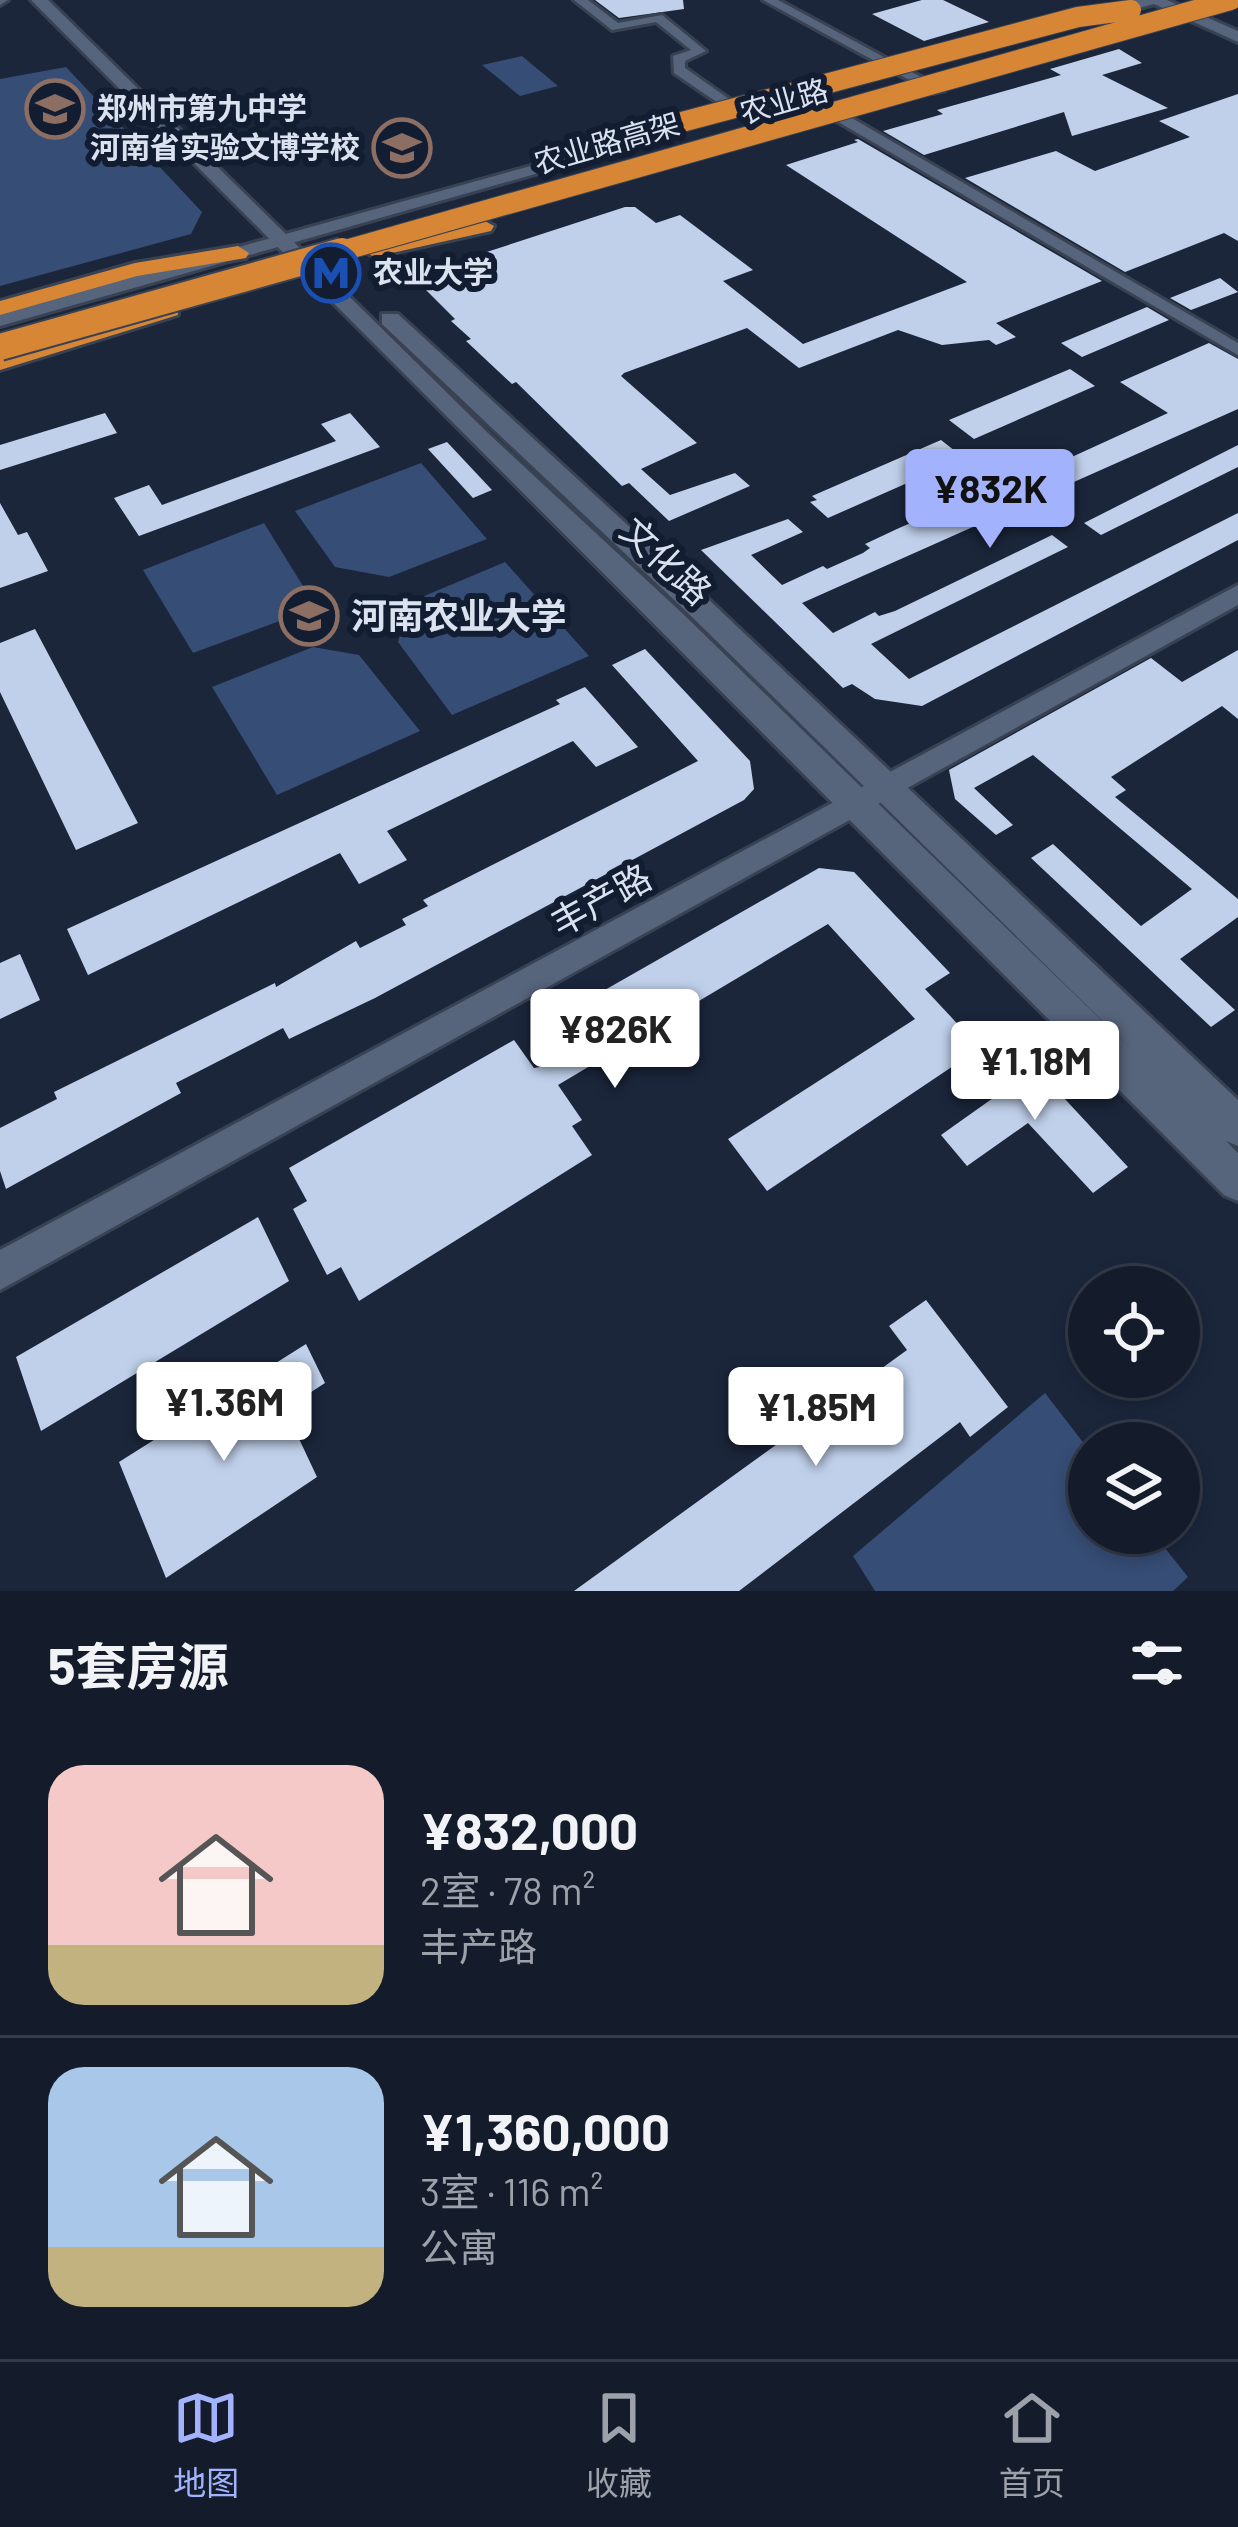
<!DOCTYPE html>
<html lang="zh">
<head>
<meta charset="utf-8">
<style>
	body { margin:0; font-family:Barlow,"Noto Sans SC",sans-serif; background:#1d2534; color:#f1f3f6; height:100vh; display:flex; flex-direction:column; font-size:45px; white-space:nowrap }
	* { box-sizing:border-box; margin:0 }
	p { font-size:39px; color:#9da1a9 }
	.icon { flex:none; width:66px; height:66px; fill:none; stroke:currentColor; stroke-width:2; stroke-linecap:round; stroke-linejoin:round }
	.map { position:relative; height:1591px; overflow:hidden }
	.drawer { display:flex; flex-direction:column; background:#141c2c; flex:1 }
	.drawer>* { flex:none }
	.controls { position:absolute; left:1068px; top:1266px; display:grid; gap:24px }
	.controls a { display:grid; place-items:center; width:132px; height:132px; border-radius:50%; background:#141c2c; box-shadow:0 6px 18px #0003,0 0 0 3px #333a48; font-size:60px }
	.price { position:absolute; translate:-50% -102px; padding:0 27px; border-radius:12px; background:#fff; color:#222; font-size:39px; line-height:78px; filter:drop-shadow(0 3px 6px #0008) }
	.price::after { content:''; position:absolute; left:50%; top:72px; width:36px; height:27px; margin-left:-18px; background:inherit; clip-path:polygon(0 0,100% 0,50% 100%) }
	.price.selected { background:#a3b2fd; color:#111 }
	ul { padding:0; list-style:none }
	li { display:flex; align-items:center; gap:36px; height:300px; padding:0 48px }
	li+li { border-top:3px solid #333a48 }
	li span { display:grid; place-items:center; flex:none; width:336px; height:240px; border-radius:36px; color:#555 }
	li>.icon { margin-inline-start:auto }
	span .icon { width:144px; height:144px; fill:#fffc; stroke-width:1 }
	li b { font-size:51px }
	h2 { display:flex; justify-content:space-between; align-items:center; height:144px; padding:0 48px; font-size:51px }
	.dock { display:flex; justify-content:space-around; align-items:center; height:168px; border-top:3px solid #333a48; background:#141c2c; font-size:33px; color:#9da1a9 }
	.dock a { display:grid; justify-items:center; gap:6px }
	.dock .selected { color:#a3b2fd }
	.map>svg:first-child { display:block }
	.green { fill:#364d75 }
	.building { fill:#c0d0eb }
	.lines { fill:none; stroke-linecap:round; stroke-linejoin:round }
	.minor-casing { stroke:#384253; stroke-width:6 }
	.tertiary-casing { stroke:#384253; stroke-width:6 }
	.secondary-casing { stroke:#384253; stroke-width:6 }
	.trunk-casing { stroke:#384253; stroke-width:6 }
	.minor { fill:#56647c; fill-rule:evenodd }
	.tertiary { fill:#56647c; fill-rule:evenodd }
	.secondary { fill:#56647c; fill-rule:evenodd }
	.trunk { fill:#d78636; fill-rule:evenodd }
	.trunk-bridge-far1-casing { stroke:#384253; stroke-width:22; stroke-linecap:butt }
	.trunk-bridge-casing { stroke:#384253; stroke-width:30; stroke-linecap:butt }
	.trunk-bridge-far1 { stroke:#d78636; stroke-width:20 }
	.trunk-bridge { stroke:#d78636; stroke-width:26 }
	.labels { text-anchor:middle; stroke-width:12; stroke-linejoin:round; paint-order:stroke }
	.far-street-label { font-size:30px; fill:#dae2f0; stroke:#121d31 }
	.far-poi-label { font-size:30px; font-weight:bold; fill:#dae2f0; stroke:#121d31; text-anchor:start }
	.street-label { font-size:36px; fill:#dae2f0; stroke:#121d31 }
	.poi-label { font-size:36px; font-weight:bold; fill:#dae2f0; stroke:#121d31; text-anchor:start }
</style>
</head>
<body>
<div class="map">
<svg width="1238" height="1591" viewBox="0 0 1238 1591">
	<rect width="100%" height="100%" fill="#1b263b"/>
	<path class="green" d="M 522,56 L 558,86 L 520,96 L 482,65 Z
		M 66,67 L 202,212 L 191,234 L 0,286 L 0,79 Z
		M 421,463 L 487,539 L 389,577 L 335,567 L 295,511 Z
		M 264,523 L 303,586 L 285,619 L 193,653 L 143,570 Z
		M 505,562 L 589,656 L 452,715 L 398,642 L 410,602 Z
		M 313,647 L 359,655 L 420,731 L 277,795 L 212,687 Z
		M 1045,1393 L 1089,1450 L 1089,1533 L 1153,1533 L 1188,1577 L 1173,1591 L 875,1591 L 853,1556 Z"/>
	<path class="building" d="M 595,0 L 683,0 L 684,9 L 619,18 Z
		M 922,0 L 943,0 L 989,22 L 924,41 L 872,14 Z
		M 1119,49 L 1142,63 L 1102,75 L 1168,108 L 1072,136 L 1064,112 L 924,155 L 883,131 L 943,114 L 937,110 L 1061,75 L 1050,69 Z
		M 1238,94 L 1238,241 L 1224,233 L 1125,272 L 965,178 L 1056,151 L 1095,171 L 1190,137 L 1159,121 Z
		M 858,139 L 1102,281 L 996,323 L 1016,337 L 996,345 L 989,340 L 942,345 L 898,330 L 799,368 L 747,328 L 624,373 L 621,376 L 697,443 L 641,469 L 670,495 L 735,473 L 750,486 L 669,521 L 629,483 L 622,486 L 516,382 L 512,384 L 466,341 L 471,339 L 451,321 L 455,319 L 425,289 L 479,272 L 465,259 L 625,207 L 635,207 L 656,223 L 680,215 L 753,270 L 723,281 L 803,344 L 967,282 L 786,165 L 858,142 L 854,140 Z
		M 1220,278 L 1238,292 L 1191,310 L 1170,298 Z
		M 1147,307 L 1169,320 L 1082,357 L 1061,343 Z
		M 1209,343 L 1238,359 L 1238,409 L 802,603 L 833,633 L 875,612 L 879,616 L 895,611 L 1052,535 L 1068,547 L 871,644 L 909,679 L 1238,513 L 1238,540 L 922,706 L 875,699 L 852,684 L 843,688 L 701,550 L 788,519 L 803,532 L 751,555 L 782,585 L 823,566 L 827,569 L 863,553 L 870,548 L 865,544 L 897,529 L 998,484 L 1004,488 L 1168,413 L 1120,382 Z
		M 1070,369 L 1095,386 L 974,439 L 949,420 Z
		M 105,413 L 117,433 L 0,470 L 0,445 Z
		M 350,413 L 380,447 L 139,536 L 114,498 L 149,485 L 162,505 L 336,441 L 321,424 Z
		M 941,440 L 964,458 L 828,518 L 810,502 L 817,500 L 812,496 Z
		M 447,442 L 492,490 L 473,498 L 428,449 Z
		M 1238,445 L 1238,467 L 1101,535 L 1084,523 Z
		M 0,503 L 18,535 L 27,532 L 48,571 L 0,588 Z
		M 35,629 L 138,823 L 76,850 L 0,692 L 0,643 Z
		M 645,649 L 750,761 L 754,789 L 744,800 L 375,998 L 289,1039 L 283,1028 L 176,1083 L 181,1093 L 6,1189 L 0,1171 L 0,1128 L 57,1099 L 54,1092 L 275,983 L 276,987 L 356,941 L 360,948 L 406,925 L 402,919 L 428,906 L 423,900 L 698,761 L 612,665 Z
		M 1238,650 L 1238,719 L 1222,706 L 1111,777 L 1126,790 L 1115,797 L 1238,899 L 1238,917 L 1180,959 L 1235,1010 L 1211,1027 L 1031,858 L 1053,844 L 1141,926 L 1192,889 L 1033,755 L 974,788 L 1013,825 L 996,835 L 955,799 L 949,770 L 1151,658 L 1182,682 Z
		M 585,687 L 638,747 L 596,767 L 573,741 L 387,831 L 407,860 L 359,884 L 340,853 L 88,975 L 67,929 L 560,704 L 556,700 Z
		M 819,868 L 854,872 L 950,973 L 925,989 L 980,1048 L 767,1191 L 728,1139 L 915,1019 L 828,924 L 558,1085 L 582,1120 L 572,1126 L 592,1155 L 359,1301 L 341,1267 L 327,1275 L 293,1209 L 307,1201 L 289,1168 L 514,1040 L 534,1068 L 545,1066 L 588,1040 L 568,1011 Z
		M 20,954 L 40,1000 L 0,1019 L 0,963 Z
		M 1013,1043 L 1128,1167 L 1093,1193 L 1028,1123 L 967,1166 L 941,1135 L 1010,1086 L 987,1061 Z
		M 258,1217 L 289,1281 L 41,1431 L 16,1357 Z
		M 926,1300 L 1008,1407 L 970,1437 L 960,1422 L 739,1591 L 574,1591 L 907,1350 L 889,1326 Z
		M 306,1344 L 325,1383 L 285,1409 L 317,1477 L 166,1578 L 119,1462 Z"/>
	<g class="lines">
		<defs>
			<path id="minor" d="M 0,0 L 8,0 L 0,5 Z
				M 574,0 L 588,0 L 618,23 L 662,15 L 706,51 L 685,61 L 685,68 L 742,108 L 730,111 L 674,73 L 673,56 L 691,50 L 656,22 L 612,30 Z
				M 763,0 L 778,0 L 945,90 L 933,93 Z
				M 799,93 L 809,93 L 1238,343 L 1238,355 L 799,99 Z"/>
			<path id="tertiary" d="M 1135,0 L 1167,0 L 1238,31 L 1238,42 L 1154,4 L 1100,19 L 1092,14 Z
				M 643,135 L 658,139 L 0,326 L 0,313 Z
				M 1238,585 L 1238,605 L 0,1290 L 0,1250 Z"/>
			<path id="secondary" d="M 31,0 L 48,0 L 491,436 L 681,612 L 1137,1055 L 688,613 L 382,324 L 382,314 L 398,314 L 708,599 L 1238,1100 L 1238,1146 L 1226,1141 L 1238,1153 L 1238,1201 L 1224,1195 Z"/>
			<path id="trunk" d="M 614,134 L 624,140 L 621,144 L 559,170 L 542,166 Z
				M 483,220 L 494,226 L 491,231 L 374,257 L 363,250 L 366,245 Z
				M 238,246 L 249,253 L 246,258 L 137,276 L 0,315 L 0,301 L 135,263 Z
				M 170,303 L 178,305 L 178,315 L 0,370 L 0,355 Z"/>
		</defs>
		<use href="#minor" class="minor-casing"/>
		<use href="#tertiary" class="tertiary-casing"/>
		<use href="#secondary" class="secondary-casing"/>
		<use href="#trunk" class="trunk-casing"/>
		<use href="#minor" class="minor"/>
		<use href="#tertiary" class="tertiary"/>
		<use href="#secondary" class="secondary"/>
		<use href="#trunk" class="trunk"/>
		<defs>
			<path id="trunk-bridge-far1" d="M 614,140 L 1078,17 L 1131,10
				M 331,254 L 1231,0"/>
			<path id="trunk-bridge" d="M 0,347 L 342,251"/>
		</defs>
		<use href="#trunk-bridge-far1" class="trunk-bridge-far1-casing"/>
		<use href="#trunk-bridge" class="trunk-bridge-casing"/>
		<use href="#trunk-bridge-far1" class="trunk-bridge-far1"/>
		<use href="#trunk-bridge" class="trunk-bridge"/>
	</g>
	<defs>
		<symbol id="school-ring" viewBox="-11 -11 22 22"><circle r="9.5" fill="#121d31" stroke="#8d6e63" stroke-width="1.5"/><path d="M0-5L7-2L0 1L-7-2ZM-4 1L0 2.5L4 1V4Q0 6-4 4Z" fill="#8d6e63"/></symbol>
		<symbol id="metro-ring" viewBox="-11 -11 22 22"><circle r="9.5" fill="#121d31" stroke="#1a4fb4" stroke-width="1.5"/><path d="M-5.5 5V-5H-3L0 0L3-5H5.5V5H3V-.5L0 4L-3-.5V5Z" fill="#1a4fb4"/></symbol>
		<symbol id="university-ring" viewBox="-11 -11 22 22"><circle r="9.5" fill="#121d31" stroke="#8d6e63" stroke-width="1.5"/><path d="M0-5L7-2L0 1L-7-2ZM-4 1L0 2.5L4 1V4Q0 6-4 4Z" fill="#8d6e63"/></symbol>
	</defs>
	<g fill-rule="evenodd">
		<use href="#school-ring" x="22" y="76" width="66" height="66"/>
		<use href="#school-ring" x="369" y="115" width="66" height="66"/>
		<use href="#metro-ring" x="298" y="240" width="66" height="66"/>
		<use href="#university-ring" x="276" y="583" width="66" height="66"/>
	</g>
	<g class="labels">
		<g class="far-street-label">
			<text transform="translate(784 102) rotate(-16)" y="10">农业路</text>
			<text transform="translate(607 144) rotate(-16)" y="10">农业路高架</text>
		</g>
		<g class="far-poi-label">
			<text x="97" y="119">郑州市第九中学</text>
			<text x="360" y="158" text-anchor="end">河南省实验文博学校</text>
			<text x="373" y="283">农业大学</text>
		</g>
		<g class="street-label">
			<text transform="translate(666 561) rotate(43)" y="13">文化路</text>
			<text transform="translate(601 900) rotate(-29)" y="13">丰产路</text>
		</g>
		<g class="poi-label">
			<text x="351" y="629">河南农业大学</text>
		</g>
	</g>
</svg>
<div class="controls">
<a><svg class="icon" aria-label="locate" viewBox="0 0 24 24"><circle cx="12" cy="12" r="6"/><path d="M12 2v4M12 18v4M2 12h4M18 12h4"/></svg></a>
<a><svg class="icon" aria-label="layers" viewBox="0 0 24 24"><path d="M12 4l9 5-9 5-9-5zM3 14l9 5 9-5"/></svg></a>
</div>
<b class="price selected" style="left:990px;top:551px">¥832K</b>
<b class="price" style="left:615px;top:1091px">¥826K</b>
<b class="price" style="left:1035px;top:1123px">¥1.18M</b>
<b class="price" style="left:224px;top:1464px">¥1.36M</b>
<b class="price" style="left:816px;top:1469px">¥1.85M</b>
</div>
<section class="drawer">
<h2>5套房源<svg class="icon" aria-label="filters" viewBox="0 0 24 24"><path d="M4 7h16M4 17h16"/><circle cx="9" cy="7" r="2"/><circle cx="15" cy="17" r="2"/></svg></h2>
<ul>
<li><span style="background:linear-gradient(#f6c9c9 75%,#c2b280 0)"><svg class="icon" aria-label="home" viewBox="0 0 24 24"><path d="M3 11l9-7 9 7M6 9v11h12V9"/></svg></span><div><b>¥832,000</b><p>2室 · 78 m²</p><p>丰产路</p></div></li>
<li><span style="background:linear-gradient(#a9c7e8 75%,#c2b280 0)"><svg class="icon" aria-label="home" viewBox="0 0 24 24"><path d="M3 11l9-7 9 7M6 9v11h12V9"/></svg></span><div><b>¥1,360,000</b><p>3室 · 116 m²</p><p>公寓</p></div></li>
</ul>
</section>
<nav class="dock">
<a class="selected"><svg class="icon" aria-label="map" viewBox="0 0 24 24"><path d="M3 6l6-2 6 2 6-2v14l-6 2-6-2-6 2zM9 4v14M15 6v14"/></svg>地图</a>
<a><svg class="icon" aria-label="saved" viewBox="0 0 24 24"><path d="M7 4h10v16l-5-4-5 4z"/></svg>收藏</a>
<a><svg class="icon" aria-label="home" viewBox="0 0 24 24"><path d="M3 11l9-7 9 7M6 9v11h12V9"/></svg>首页</a>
</nav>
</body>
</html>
